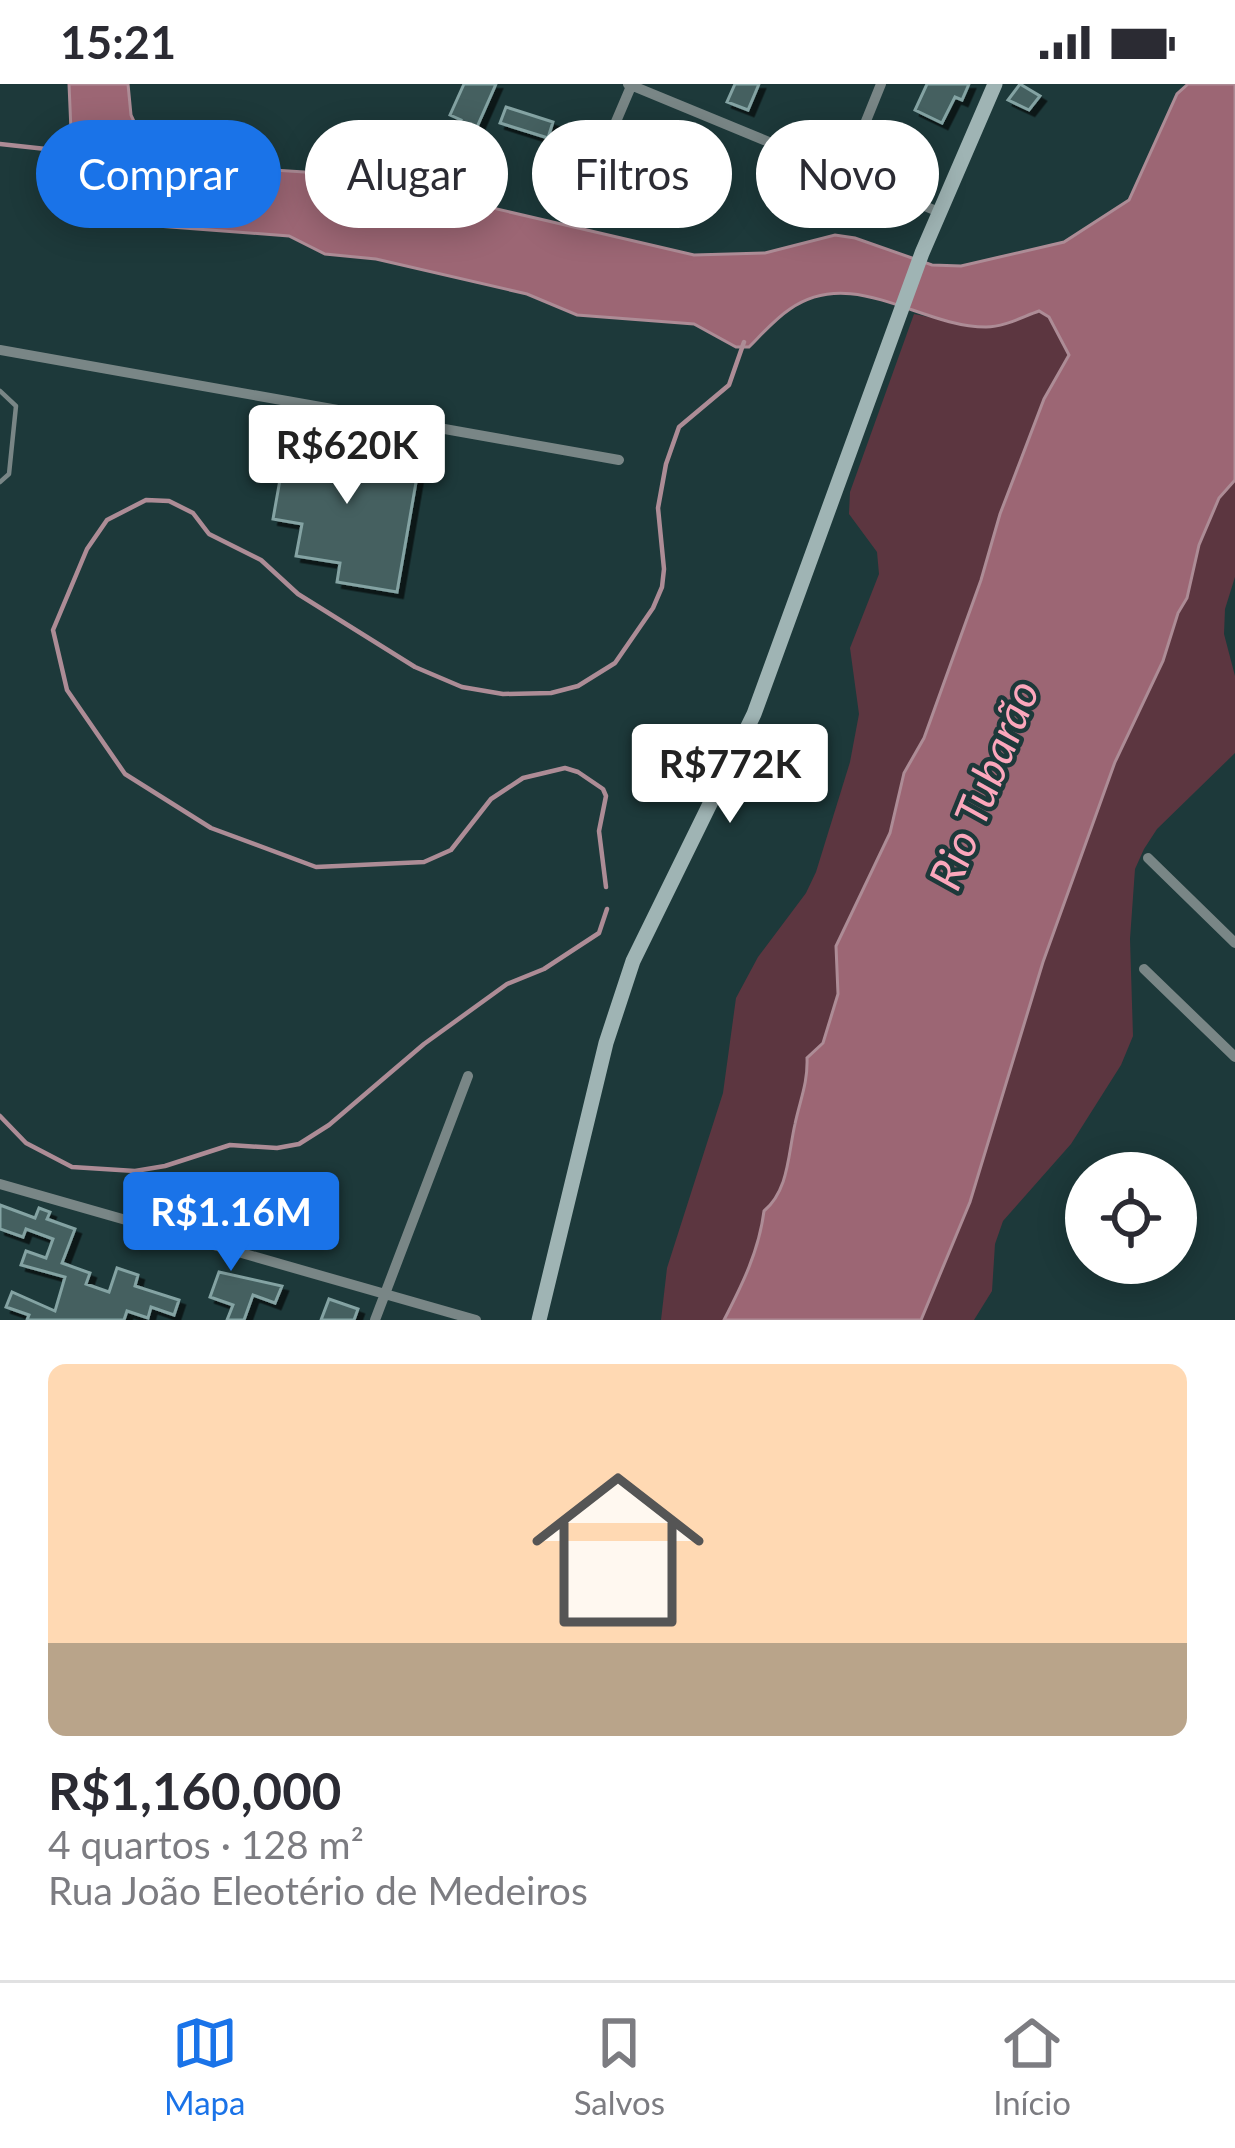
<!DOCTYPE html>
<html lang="pt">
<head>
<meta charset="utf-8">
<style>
	body { margin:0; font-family:Lato,sans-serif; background:#f7f7f7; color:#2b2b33; height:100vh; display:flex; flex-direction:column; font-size:45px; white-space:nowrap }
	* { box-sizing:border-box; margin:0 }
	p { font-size:39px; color:#7c7c81 }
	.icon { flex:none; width:66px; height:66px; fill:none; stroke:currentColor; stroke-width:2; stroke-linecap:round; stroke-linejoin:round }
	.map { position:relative; height:1236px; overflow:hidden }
	.drawer { display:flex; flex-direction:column; background:#fff; flex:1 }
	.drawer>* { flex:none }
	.hud { position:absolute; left:36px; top:36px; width:1164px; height:108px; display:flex; gap:24px }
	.fabs { position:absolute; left:1065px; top:1068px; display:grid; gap:24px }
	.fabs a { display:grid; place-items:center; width:132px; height:132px; border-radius:50%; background:#fff; box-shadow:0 6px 30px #0003; font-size:60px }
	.price { position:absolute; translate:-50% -102px; padding:0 27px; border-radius:12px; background:#fff; color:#222; font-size:39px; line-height:78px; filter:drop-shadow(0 3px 6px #0008) }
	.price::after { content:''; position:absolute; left:50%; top:72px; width:36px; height:27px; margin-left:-18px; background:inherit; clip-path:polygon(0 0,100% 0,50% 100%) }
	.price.active { background:#1a73e8; color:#fff }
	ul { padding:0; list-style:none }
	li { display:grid; align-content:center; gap:24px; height:636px; padding:0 48px }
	li span { display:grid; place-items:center; height:372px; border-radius:18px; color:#555 }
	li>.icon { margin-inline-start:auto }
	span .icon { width:216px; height:216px; fill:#fffc; stroke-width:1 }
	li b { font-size:51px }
	.chip { padding:0 42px; border-radius:54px; background:#fff; box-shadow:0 6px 30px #0003; font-size:42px; line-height:108px }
	.chip.active { background:#1a73e8; color:#fff }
	.status { display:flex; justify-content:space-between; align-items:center; height:84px; padding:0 60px; background:#fff; direction:ltr }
	.status svg { height:33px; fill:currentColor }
	.dock { display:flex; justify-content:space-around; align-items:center; height:168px; border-top:3px solid #e1e1e2; background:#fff; font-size:33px; color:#7c7c81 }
	.dock a { display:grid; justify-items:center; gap:6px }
	.dock .active { color:#1a73e8 }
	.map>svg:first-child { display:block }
	.green { fill:#5c3640 }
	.water { fill:#9c6674; stroke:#ad8c96; stroke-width:3 }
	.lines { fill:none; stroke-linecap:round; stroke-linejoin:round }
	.stream { stroke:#ad8c96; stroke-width:4.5 }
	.building { fill:#446161; stroke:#84a3a3; stroke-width:3; filter:url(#shadow) }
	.lane { stroke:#798686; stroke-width:4.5 }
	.street { stroke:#798686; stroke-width:10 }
	.secondary { stroke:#9fb4b4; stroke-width:15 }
	.labels { text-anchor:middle; stroke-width:9; stroke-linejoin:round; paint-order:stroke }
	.water-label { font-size:45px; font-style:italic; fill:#fba7bc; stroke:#1d393a }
</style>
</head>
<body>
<div class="status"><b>15:21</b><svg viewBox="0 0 49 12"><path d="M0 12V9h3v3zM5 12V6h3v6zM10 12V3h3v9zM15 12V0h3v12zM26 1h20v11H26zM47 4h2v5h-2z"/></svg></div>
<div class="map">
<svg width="1235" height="1236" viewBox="0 0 1235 1236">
	<defs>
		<filter id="shadow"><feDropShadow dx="5.5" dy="5.5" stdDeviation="0" flood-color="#0009"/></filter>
	</defs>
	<rect width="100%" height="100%" fill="#1d393a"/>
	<path class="green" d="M 1039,227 L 1049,233 L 1070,271 L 1044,315 L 1000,430 L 981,496 L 924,654 L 904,689 L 890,749 L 836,862 L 838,909 L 823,959 L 807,974 L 808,997 L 793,1043 L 794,1063 L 775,1118 L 764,1127 L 761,1151 L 745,1196 L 724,1236 L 661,1236 L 667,1184 L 723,1009 L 736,914 L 758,873 L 806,809 L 816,788 L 850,678 L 859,630 L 850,564 L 879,490 L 877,468 L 849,430 L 850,408 L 914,230 C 969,241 985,249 1039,227 Z
		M 1235,396 L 1235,493 L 1225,525 L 1224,550 L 1235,592 L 1235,669 L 1157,745 L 1144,765 L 1135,785 L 1130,855 L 1133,952 L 1121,981 L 1071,1060 L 1003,1137 L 995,1160 L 992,1207 L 974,1236 L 921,1236 L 970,1118 L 1043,878 L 1115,678 L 1163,577 L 1178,529 L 1187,514 L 1199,461 L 1219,414 Z"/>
	<path class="water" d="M 69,0 L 128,0 L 131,31 L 143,57 L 156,77 L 178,86 L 242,84 L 351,91 L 694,171 L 765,169 L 835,151 L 855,154 L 932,181 L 961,182 L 1064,158 L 1129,116 L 1177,10 L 1188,0 L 1235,0 L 1235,396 L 1219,414 L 1199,461 L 1187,514 L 1178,529 L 1163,577 L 1115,678 L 1043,878 L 970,1118 L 921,1236 L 724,1236 C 742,1201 759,1167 764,1127 C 789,1106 788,1070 795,1040 C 800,1016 808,999 807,974 L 823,959 L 838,910 L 836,862 L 890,749 L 904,689 L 924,654 L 981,496 L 1000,430 L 1044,315 L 1069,271 L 1049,233 L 1039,227 C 1022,233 1004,243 986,243 C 920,243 853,181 790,225 C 775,235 762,250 749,263 L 736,263 L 694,240 L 577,231 L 527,210 L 376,175 L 325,170 L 289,152 L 157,142 L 133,133 L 98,109 L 84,94 L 72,70 Z"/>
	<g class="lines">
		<path class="stream" d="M 0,60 L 46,65 L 72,47
			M 606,803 L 599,747 L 606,712 L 603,705 L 578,688 L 565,684 L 523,694 L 491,715 L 451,766 L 424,778 L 316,783 L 211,744 L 125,690 L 67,606 L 53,546 L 87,465 L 107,436 L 146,416 L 169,417 L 193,429 L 209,450 L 261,476 L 298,510 L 415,583 L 462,603 L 503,610 L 551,609 L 578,602 L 615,579 L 653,524 L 662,503 L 664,485 L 658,424 L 666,380 L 679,343 L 729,301 L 744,258
			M 0,1032 L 26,1059 L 72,1083 L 135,1087 L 165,1082 L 230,1061 L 277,1064 L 299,1060 L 329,1041 L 424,960 L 507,900 L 544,885 L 599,849 L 607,825"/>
	</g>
	<path class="building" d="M 464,0 L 496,0 L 473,52 L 457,45 L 461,36 L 450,31 Z
		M 735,0 L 759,0 L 748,26 L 727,18 Z
		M 927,0 L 969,0 L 962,16 L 955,13 L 942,39 L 915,26 Z
		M 1020,0 L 1040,12 L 1029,26 L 1008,16 Z
		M 506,23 L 553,38 L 548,54 L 500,39 Z
		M 585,49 L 609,60 L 612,57 L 626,62 L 616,88 L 600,82 L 605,70 L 580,59 Z
		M 566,95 L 602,111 L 593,132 L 557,116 Z
		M 289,345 L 366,358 L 363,372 L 419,381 L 397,508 L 337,498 L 340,479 L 296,472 L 302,440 L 273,435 Z
		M 0,1121 L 35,1134 L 39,1124 L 50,1128 L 47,1135 L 75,1145 L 62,1179 L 90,1189 L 86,1200 L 109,1208 L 117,1184 L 138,1191 L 135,1202 L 179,1216 L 174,1231 L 151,1223 L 148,1234 L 127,1227 L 124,1236 L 27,1236 L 29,1231 L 6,1223 L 12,1208 L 55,1227 L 65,1193 L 21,1181 L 26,1167 L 46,1174 L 53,1155 L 26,1145 L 23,1153 L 0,1145 Z
		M 219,1188 L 282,1202 L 275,1219 L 253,1211 L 244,1236 L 227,1236 L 233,1221 L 210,1213 Z
		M 329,1215 L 358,1225 L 354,1236 L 321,1236 Z"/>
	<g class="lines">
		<path class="lane" d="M 0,307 L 16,322 L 9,390 L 0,398"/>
		<path class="street" d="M 628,0 L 939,128
			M 612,47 L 632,0
			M 845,89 L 881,0
			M 0,266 L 619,376
			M 1148,774 L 1235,859
			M 1144,885 L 1235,973
			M 0,1100 L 476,1236
			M 375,1236 L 468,992"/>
		<path class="secondary" d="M 539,1236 L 606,959 L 633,877 L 754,630 L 922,169 L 995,0"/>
	</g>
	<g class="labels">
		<g class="water-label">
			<text transform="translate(984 701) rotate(-68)" y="16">Rio Tubarão</text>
		</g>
	</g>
</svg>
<div class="fabs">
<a><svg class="icon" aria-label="locate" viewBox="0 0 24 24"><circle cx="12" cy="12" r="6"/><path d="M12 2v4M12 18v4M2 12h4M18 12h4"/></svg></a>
</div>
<b class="price" style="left:347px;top:423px">R$620K</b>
<b class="price" style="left:730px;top:742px">R$772K</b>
<b class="price active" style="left:231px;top:1190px">R$1.16M</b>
<div class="hud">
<a class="chip active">Comprar</a>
<a class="chip">Alugar</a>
<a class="chip">Filtros</a>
<a class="chip">Novo</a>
</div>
</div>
<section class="drawer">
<ul>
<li><span style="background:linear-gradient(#ffd9b3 75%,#b9a48a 0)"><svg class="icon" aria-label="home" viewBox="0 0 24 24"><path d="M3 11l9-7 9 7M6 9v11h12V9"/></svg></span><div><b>R$1,160,000</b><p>4 quartos · 128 m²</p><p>Rua João Eleotério de Medeiros</p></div></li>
</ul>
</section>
<nav class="dock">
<a class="active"><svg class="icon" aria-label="map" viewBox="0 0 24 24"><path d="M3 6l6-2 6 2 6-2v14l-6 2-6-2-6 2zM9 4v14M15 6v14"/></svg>Mapa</a>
<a><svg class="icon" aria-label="saved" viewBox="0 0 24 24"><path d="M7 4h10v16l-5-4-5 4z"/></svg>Salvos</a>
<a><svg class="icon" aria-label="home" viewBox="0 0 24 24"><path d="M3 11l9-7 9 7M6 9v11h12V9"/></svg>Início</a>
</nav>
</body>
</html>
